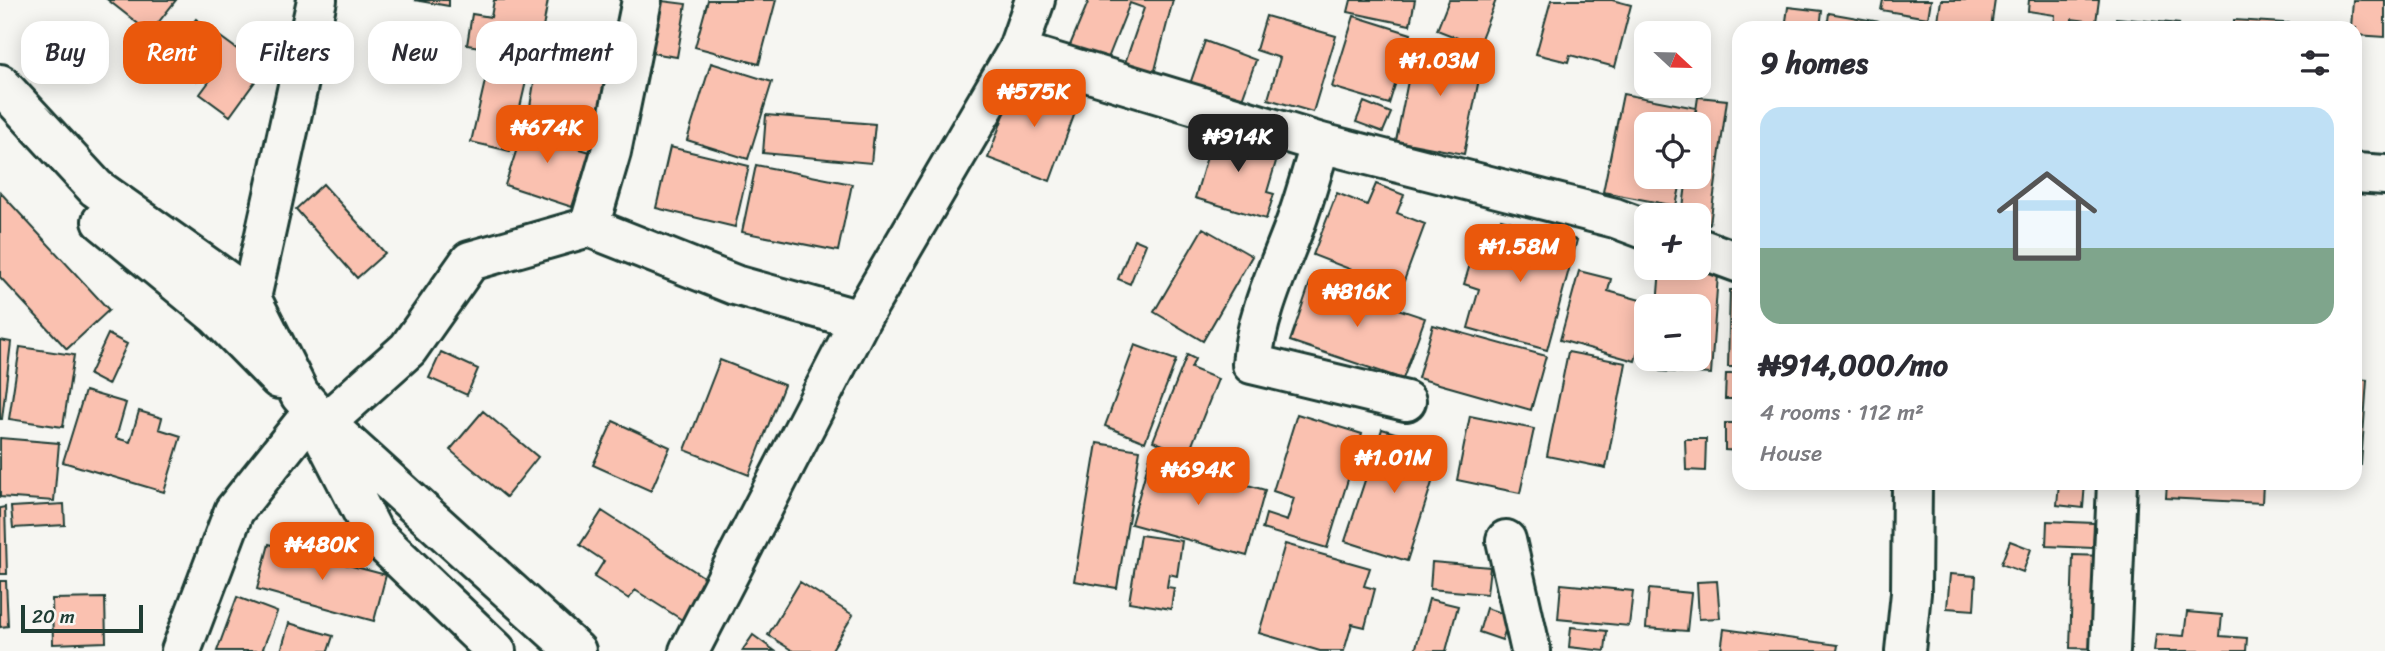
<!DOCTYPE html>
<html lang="en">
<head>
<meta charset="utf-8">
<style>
	body { margin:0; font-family:Sriracha,sans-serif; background:#f2f2f3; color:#2b2b33; height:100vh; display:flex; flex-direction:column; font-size:26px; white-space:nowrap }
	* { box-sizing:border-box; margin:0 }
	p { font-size:23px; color:#7c7c81 }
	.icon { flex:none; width:38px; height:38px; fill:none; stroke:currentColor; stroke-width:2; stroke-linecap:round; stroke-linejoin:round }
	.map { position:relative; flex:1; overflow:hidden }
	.sheet { position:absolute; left:1732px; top:21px; width:630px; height:469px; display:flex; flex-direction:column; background:#fff; border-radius:21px; box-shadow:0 4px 18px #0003 }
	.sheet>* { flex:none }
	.hud { position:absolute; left:21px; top:21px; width:665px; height:63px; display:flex; gap:14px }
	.needle { width:46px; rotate:112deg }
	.buttons { position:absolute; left:1634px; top:21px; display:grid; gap:14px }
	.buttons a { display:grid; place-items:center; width:77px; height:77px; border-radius:14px; background:#fff; box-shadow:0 4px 18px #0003; font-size:35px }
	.scale { position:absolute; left:21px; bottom:18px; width:122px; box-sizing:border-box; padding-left:7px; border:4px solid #1f3d34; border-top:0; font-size:19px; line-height:24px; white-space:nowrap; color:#1f3d34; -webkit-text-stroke:5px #f6f6f2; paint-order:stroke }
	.price { position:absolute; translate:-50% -60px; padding:0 16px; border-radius:14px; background:#ea580c; color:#fff; font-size:23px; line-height:46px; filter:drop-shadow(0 2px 4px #0008) }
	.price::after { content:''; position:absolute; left:50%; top:42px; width:21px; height:16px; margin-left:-10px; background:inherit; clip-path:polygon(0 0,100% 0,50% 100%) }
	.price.active { background:#222; color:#fff }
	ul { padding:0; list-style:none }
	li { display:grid; align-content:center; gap:14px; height:371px; padding:0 28px }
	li+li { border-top:2px solid #e1e1e2 }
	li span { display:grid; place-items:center; height:217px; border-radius:21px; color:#555 }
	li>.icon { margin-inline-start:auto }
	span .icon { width:126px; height:126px; fill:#fffc; stroke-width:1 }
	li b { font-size:30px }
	h2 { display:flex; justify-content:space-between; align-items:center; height:84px; padding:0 28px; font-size:30px }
	.pill { padding:0 24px; border-radius:21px; background:#fff; box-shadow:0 4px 18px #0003; font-size:24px; line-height:63px }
	.pill.active { background:#ea580c; color:#fff }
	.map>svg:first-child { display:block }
	.building { fill:#fac1b0; stroke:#1f3d34; stroke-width:2 }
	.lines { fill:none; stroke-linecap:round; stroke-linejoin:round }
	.minor-casing { stroke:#1f3d34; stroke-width:44 }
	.major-casing { stroke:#1f3d34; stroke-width:44 }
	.minor { stroke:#f6f6f2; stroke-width:38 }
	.major { stroke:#f6f6f2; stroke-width:38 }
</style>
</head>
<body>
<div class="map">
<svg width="2385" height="651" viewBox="0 0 2385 651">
	<rect width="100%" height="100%" fill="#f6f6f2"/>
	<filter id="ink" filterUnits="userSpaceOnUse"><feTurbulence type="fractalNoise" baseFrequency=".0143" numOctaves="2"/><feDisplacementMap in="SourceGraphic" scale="14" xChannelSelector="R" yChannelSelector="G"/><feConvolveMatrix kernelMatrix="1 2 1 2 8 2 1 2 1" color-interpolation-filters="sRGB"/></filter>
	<g filter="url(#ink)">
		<path class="building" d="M 108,0 L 176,0 L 150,33 Z
			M 414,0 L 449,0 L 449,6 Z
			M 494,0 L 548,0 L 538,56 L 467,45 L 472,14 L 491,17 Z
			M 654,0 L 686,4 L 677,57 L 645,52 Z
			M 708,0 L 776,0 L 759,64 L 695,47 Z
			M 1089,0 L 1173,0 L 1153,78 L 1124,66 L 1144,8 L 1130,3 L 1105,66 L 1068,50 Z
			M 1351,0 L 1415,0 L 1410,25 L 1348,12 Z
			M 1449,0 L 1496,0 L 1478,46 L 1437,30 Z
			M 1551,0 L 1612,0 L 1631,5 L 1615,67 L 1570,55 L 1568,62 L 1536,54 Z
			M 1883,0 L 1931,0 L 1928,18 L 1881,10 Z
			M 1941,0 L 1995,0 L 1991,28 L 1937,28 Z
			M 2029,0 L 2099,0 L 2096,22 L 2072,19 L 2071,28 L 2054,28 L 2055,15 L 2028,11 Z
			M 2353,0 L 2385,0 L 2385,37 L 2356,35 L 2356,28 L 2351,28 Z
			M 1788,7 L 1822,11 L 1820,28 L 1785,28 Z
			M 1829,13 L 1914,28 L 1827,28 Z
			M 1266,16 L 1336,36 L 1313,112 L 1268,99 L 1280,58 L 1256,50 Z
			M 1354,16 L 1411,34 L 1389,104 L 1332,87 Z
			M 2116,18 L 2179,24 L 2178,28 L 2115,28 Z
			M 196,19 L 264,69 L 230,116 L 200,94 L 211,79 L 202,73 L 197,81 L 182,70 L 187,63 L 172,52 Z
			M 2234,20 L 2302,24 L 2302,28 L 2234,28 Z
			M 1205,41 L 1256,60 L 1241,102 L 1190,84 Z
			M 1416,41 L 1484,54 L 1464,154 L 1396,141 Z
			M 711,63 L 772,82 L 748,159 L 687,140 Z
			M 488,68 L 527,77 L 510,151 L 471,142 Z
			M 536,70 L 606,80 L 601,117 L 530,107 Z
			M 1018,77 L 1080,99 L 1050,181 L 988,158 Z
			M 1623,94 L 1696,108 L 1692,124 L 1647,124 L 1647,177 L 1682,177 L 1676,206 L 1603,192 Z
			M 1698,97 L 1727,100 L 1710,224 L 1699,222 L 1699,215 L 1682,215 L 1687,177 L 1699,177 L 1699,124 L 1694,124 Z
			M 1364,102 L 1391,113 L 1383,132 L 1356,122 Z
			M 766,115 L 875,124 L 871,163 L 763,153 Z
			M 527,118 L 561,129 L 557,142 L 590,152 L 572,207 L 505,185 Z
			M 1215,129 L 1280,148 L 1267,192 L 1274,194 L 1266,219 L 1195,198 Z
			M 670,147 L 749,166 L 735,227 L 656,208 Z
			M 756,165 L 852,184 L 838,251 L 742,232 Z
			M 323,184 L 385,253 L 357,278 L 296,209 Z
			M 1376,184 L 1404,195 L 1397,213 L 1425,224 L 1401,289 L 1313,255 L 1337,193 L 1367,205 Z
			M 0,192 L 109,310 L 67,349 L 0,277 Z
			M 1501,219 L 1577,240 L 1547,350 L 1468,328 L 1479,289 L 1464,284 L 1475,248 L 1492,253 Z
			M 1203,228 L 1252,256 L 1203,341 L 1154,312 Z
			M 1134,239 L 1146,244 L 1130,284 L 1118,279 Z
			M 1719,260 L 1711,374 L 1660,371 L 1661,362 L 1653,361 L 1653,359 L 1699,359 L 1699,306 L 1657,306 L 1660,268 L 1699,268 Z
			M 1579,271 L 1611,279 L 1608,291 L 1651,303 L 1650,306 L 1647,306 L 1647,319 L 1635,361 L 1560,340 Z
			M 1311,280 L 1425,318 L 1403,379 L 1290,341 Z
			M 1730,290 L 1740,290 L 1740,367 L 1728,367 Z
			M 1433,325 L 1546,356 L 1531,410 L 1418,378 Z
			M 108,334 L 127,344 L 108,385 L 89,375 Z
			M 0,340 L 11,342 L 2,419 L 0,419 Z
			M 1135,345 L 1176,360 L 1145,442 L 1105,426 Z
			M 20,347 L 74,355 L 63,427 L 9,419 Z
			M 441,352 L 478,369 L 467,395 L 429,378 Z
			M 1568,352 L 1626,363 L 1606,468 L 1547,456 Z
			M 1187,355 L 1195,359 L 1191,368 L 1218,379 L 1188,455 L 1153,441 Z
			M 720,360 L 784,385 L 749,475 L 685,450 Z
			M 1726,374 L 1740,374 L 1740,451 L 1725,450 L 1725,423 L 1739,423 L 1739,399 L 1725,399 Z
			M 2356,379 L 2367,380 L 2361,465 L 2356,465 Z
			M 85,391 L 126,403 L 116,438 L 130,442 L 139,411 L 162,418 L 159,429 L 181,436 L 164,492 L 63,462 Z
			M 483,411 L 538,457 L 506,497 L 450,450 Z
			M 1297,414 L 1362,434 L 1327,548 L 1262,529 L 1266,514 L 1287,521 L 1294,498 L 1273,491 Z
			M 1470,416 L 1534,429 L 1520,493 L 1457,480 Z
			M 613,421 L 670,447 L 651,491 L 593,465 Z
			M 1382,429 L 1443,448 L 1407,561 L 1345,541 Z
			M 0,438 L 59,443 L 54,501 L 0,497 Z
			M 1685,439 L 1706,439 L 1705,471 L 1686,470 Z
			M 1097,443 L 1140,450 L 1117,588 L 1074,581 Z
			M 1150,457 L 1265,490 L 1247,556 L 1131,524 Z
			M 2059,483 L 2085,483 L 2083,508 L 2057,505 Z
			M 2167,483 L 2263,483 L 2262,503 L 2166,498 Z
			M 64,504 L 65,525 L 13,528 L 11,507 Z
			M 5,507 L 7,574 L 0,574 L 0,508 Z
			M 602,511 L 713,583 L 687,623 L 635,590 L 629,599 L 594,577 L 604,561 L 580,545 Z
			M 2047,521 L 2094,523 L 2093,548 L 2046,546 Z
			M 1140,535 L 1182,541 L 1177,576 L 1169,574 L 1167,587 L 1174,588 L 1171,609 L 1129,602 Z
			M 2010,541 L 2031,549 L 2023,572 L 2001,564 Z
			M 269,544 L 386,575 L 374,621 L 257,589 Z
			M 1285,544 L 1370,568 L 1364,586 L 1375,589 L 1365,627 L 1352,624 L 1344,651 L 1320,651 L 1259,633 Z
			M 2073,555 L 2104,556 L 2102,649 L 2070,648 Z
			M 1432,562 L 1490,567 L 1487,594 L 1430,589 Z
			M 1950,574 L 1976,576 L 1974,610 L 1947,608 Z
			M 0,581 L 6,581 L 8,626 L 0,627 Z
			M 1717,581 L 1720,618 L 1699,619 L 1697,582 Z
			M 800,582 L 853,615 L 831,651 L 793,651 L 768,635 Z
			M 1561,584 L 1633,591 L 1629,626 L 1558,619 Z
			M 1649,589 L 1691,593 L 1687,631 L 1646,628 Z
			M 237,597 L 277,612 L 262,651 L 217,651 Z
			M 105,598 L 106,642 L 53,644 L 52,599 Z
			M 1429,599 L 1458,606 L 1446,651 L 1415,651 Z
			M 1486,608 L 1510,616 L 1502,640 L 1479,632 Z
			M 2187,612 L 2222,615 L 2220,636 L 2247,638 L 2246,651 L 2154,651 L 2156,634 L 2184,636 Z
			M 289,623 L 333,636 L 328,651 L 281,651 Z
			M 1571,627 L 1607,631 L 1605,651 L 1569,647 Z
			M 1724,629 L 1838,645 L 1837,651 L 1721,651 Z
			M 753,635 L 775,651 L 742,651 Z"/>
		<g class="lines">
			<defs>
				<path id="minor" d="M 1017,51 L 1321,143 L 1615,218 L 1647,230
					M 1321,143 C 1312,170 1305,198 1295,225 C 1278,270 1256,316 1252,364 L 1406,401
					M 2356,173 L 2385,175
					M 589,227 L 735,285 L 860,320
					M 1699,248 L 1740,263
					M 251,298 L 317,0
					M 325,423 L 408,349 L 470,261 L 589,227 L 611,152 L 642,0
					M 1506,540 L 1531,651
					M 181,651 L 234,511 L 312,413
					M 689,651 L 860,320 L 1017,51 L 1035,0
					M 1905,651 L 1911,593 L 1912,483
					M 2110,651 L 2117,483"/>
				<path id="major" d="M 0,84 L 96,188 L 251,298 L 300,395 L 325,423 L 576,651
					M 102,221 L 216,315 L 279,379
					M 321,431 L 374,534 L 496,651"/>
			</defs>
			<use href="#minor" class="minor-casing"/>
			<use href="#major" class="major-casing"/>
			<use href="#minor" class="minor"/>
			<use href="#major" class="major"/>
		</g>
	</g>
</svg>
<div class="buttons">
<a><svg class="needle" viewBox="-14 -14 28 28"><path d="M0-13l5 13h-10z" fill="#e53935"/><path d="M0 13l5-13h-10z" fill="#7c7c81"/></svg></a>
<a><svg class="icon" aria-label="locate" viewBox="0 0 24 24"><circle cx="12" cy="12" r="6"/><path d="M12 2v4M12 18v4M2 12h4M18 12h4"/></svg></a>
<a>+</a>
<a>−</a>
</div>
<div class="scale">20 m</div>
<b class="price" style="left:1440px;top:98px">₦1.03M</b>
<b class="price" style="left:1034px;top:129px">₦575K</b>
<b class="price" style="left:547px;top:165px">₦674K</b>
<b class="price active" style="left:1238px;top:174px">₦914K</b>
<b class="price" style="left:1520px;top:284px">₦1.58M</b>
<b class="price" style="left:1357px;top:329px">₦816K</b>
<b class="price" style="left:1394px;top:495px">₦1.01M</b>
<b class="price" style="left:1198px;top:507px">₦694K</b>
<b class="price" style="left:322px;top:582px">₦480K</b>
<div class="hud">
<a class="pill">Buy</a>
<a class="pill active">Rent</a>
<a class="pill">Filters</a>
<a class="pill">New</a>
<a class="pill">Apartment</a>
</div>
<section class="sheet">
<h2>9 homes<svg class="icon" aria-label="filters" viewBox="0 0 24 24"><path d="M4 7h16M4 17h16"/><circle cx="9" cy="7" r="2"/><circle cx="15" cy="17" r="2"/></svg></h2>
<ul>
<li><span style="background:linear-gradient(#bfe0f5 65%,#7fa58c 0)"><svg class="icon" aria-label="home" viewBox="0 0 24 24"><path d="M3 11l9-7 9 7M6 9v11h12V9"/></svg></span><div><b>₦914,000/mo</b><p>4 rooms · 112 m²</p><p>House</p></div></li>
</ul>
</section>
</div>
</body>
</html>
